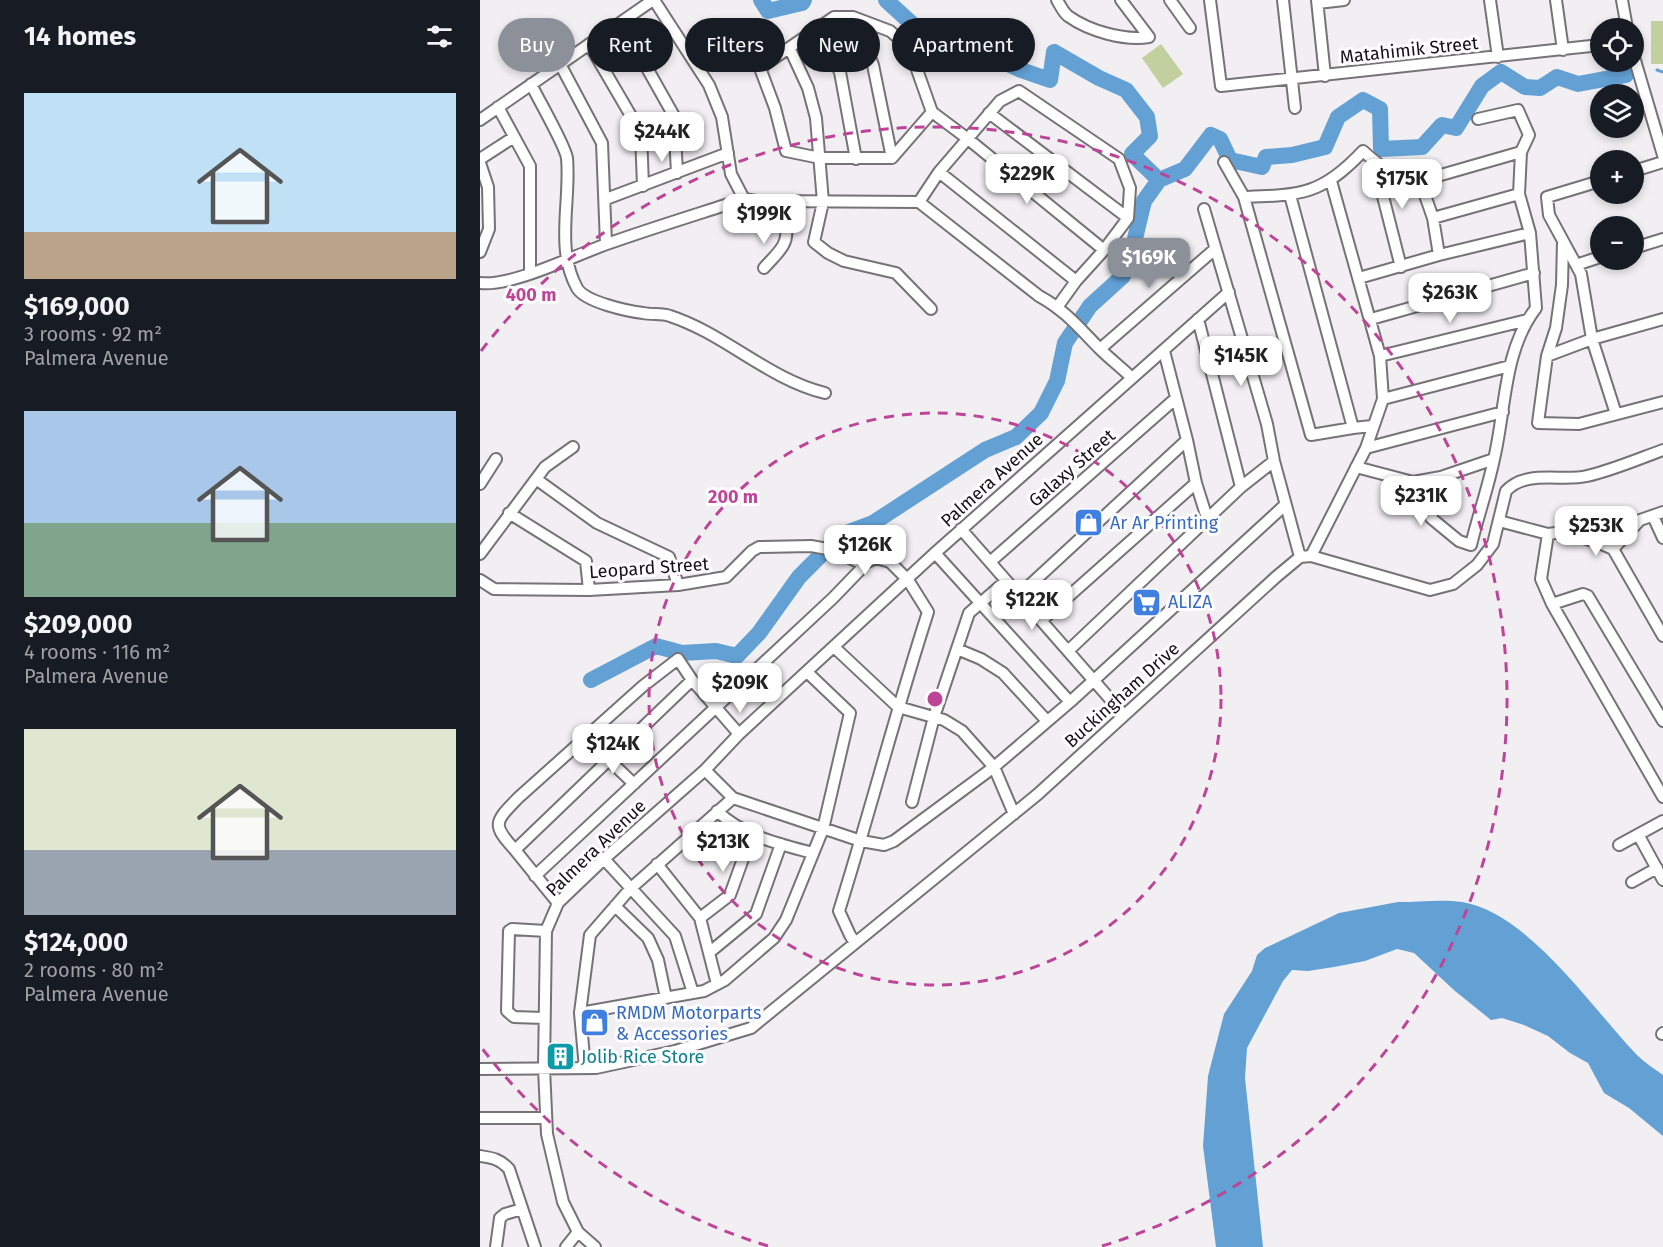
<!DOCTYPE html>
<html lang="en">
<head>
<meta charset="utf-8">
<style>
	body { margin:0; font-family:"Fira Sans",sans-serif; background:#20242c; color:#f1f3f6; height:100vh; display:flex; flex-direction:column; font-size:22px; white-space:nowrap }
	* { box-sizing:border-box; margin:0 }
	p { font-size:20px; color:#9ea1a6 }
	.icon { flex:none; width:33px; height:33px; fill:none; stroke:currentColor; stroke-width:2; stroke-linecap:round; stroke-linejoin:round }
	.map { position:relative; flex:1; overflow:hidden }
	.details { display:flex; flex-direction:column; background:#171b24; width:480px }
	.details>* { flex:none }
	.guide { position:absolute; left:18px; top:18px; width:570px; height:54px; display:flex; gap:12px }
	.tools { position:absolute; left:1110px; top:18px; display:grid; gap:12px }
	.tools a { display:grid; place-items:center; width:54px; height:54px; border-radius:50%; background:#171b24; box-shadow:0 3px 9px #0003; font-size:30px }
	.price { position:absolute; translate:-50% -51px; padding:0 14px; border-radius:12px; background:#fff; color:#222; font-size:20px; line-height:39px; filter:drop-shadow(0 2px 3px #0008) }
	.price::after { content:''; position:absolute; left:50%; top:36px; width:18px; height:14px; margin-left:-9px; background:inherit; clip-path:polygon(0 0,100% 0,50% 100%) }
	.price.current { background:#8c9099; color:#fff }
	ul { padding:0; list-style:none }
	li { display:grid; align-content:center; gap:12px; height:318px; padding:0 24px }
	li span { display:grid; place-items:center; height:186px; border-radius:0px; color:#555 }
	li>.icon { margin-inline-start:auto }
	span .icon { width:108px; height:108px; fill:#fffc; stroke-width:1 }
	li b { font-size:26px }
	h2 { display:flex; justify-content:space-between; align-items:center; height:72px; padding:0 24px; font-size:26px }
	.tag { padding:0 21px; border-radius:27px; background:#171b24; box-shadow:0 3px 9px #0003; font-size:21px; line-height:54px }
	.tag.current { background:#8c9099; color:#fff }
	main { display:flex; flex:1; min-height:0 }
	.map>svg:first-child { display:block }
	.green { fill:#c1d09e }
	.water { fill:#63a1d5 }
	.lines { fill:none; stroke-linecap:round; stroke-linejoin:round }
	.stream { stroke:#63a1d5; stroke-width:3 }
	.river { stroke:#63a1d5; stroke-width:16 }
	.minor-casing { stroke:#757376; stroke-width:14 }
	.minor { stroke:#fff; stroke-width:10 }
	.ring { fill:none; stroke:#be4498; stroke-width:3; stroke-dasharray:10 8 }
	.labels { text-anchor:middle; stroke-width:6; stroke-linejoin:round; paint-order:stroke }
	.street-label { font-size:18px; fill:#131213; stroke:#fefcff }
	.shop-label { font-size:18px; fill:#366cbe; stroke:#fefcff; text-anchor:start }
	.culture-label { font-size:18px; fill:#0d838f; stroke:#fefcff; text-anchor:start }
	.centre { fill:#be4498; stroke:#fefcff; stroke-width:3 }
	.ring-label { font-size:18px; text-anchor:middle; font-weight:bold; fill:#be4498; stroke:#fefcff; stroke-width:6; stroke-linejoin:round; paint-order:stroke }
</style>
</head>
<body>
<main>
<section class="details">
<h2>14 homes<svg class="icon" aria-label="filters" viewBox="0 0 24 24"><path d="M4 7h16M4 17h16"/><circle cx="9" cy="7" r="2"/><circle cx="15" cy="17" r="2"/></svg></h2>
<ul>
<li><span style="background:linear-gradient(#bfe0f5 75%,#b9a48a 0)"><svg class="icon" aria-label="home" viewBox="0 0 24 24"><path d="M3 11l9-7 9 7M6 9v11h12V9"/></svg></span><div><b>$169,000</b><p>3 rooms · 92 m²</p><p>Palmera Avenue</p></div></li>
<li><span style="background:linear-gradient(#a9c7e8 60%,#7fa58c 0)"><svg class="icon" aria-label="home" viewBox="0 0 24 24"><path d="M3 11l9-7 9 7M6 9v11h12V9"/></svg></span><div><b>$209,000</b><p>4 rooms · 116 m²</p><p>Palmera Avenue</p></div></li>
<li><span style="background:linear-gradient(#dfe7d0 65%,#9aa5b1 0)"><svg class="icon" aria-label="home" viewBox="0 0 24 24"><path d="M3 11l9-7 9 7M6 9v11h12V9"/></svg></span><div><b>$124,000</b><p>2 rooms · 80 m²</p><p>Palmera Avenue</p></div></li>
</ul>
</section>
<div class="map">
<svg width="1183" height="1247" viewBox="0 0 1183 1247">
	<rect width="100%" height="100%" fill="#f1eff2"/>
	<path class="green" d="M 1171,21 L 1183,21 L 1183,64 L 1171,64 Z
		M 681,44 L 703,74 L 683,88 L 662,58 Z"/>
	<path class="water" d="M 918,902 C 939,902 962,899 982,902 C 1048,912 1113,1010 1158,1056 C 1165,1063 1175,1069 1183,1075 L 1183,1136 L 1149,1108 L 1124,1093 L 1108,1063 L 1090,1053 L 1068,1036 L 1044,1025 L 1022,1018 L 1011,1020 L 975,991 L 934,953 L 917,949 L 885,961 L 854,967 L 828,971 L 812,970 L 803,981 L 767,1048 L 765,1078 L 783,1247 L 736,1247 L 723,1146 L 728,1076 L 744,1014 L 772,971 L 777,955 L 785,948 L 859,913 Z"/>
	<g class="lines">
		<path class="stream" d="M 1177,70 L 1183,72"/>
		<path class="river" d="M 281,0 L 288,11 L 322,3 L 324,0
			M 406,0 L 443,34 L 474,35 L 493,27 L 501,41 L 491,55 L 520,60 L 541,70 L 570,80 L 574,52 L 619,78 L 646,90 L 667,117 L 670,136 L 652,154 L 679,180
			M 111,680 L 176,646 L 202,653 L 236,651 L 257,656 L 279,633 L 319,577 L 361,535 L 393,523 L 505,450 L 536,437 L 561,413 L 577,381 L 585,343 L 610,306 L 643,276 L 653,247 L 664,201 L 679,180 L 705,169 L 731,135 L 740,139 L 750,160 L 782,167 L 786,157 L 812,155 L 845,147 L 858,117 L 883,100 L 900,109 L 901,149 L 942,147 L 962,125 L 976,128 L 1002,86 L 1021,72 L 1045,87 L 1060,88 L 1077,77 L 1098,84 L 1146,75"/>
		<defs>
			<path id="minor" d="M 174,0 L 229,85 L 242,117 L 251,174 L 264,199 L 276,201 L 439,202 L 559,296 C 585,310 600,329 620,349 C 630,359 642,368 652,378
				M 577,0 C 580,5 583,12 588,16 C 609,31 644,41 669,37 L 641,0
				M 690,0 L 710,28
				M 730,0 L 741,86 L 1120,45
				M 803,0 L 815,108
				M 837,0 L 845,76
				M 1010,0 L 1018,57
				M 1076,0 L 1083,50
				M 1142,0 L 1147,28
				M 838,3 L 864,0
				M 373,17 L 393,65 L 412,158
				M 141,22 L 194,116 L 197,173
				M 337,30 L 360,72 L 376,159
				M 109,44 L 161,133 L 163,186
				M 310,49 L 328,88 L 336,118 L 343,202 L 334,242 L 348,253 L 364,261 L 416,273 L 451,309
				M 1154,57 L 1183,155
				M 80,64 L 122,143 L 126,244
				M 51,84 C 58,99 85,145 87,158 C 91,201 75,248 97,288 C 105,302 147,311 163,313 C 172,315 182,313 190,316 C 245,334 288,379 345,393
				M 18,107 L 50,166 L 50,273
				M 452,112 L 412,158 L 340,158 L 306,151 L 295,108 L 280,68 L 354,17 L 373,17 L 410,31 L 429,47 L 452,112 L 488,139 L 624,250
				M 509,113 L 648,218
				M 0,120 L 173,0
				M 0,159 L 34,137
				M 894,161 L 921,267
				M 744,162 L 764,197 C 821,195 842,195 883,151 C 898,165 919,180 940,181 L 1041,152
				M 0,163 L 8,187 L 9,229 L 0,252
				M 1154,171 L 1183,162
				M 459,172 L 596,281
				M 940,181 L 953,218 L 959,255
				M 1120,181 L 1067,197 L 1069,215 L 1101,274 L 1112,339 L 1136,414
				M 810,195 L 873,428 L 892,426
				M 764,197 L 831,435 L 873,428
				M 126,199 L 248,153
				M 276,201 L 305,226 C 311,244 295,255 284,268
				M 439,202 L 459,172 L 520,101 L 539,91 L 639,159 L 650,188 L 648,218 L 624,250 L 596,281 L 578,306
				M 724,209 L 787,424 L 794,461 L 820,557
				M 953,218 L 1039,194
				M 1083,241 L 1082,285 L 1076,328 L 1067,356 L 1058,423 L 1099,424 L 1183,402
				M 1154,248 L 1183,239
				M 1096,265 L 1120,257
				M 879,278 L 959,255 L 1050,233
				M 0,283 C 32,287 95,255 127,244 C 172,228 218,214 264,199
				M 718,319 L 761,487
				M 891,319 L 1054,273
				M 620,349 L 735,249
				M 684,351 L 707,440 L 716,483 L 727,518
				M 900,356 L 1047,320
				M 1067,356 L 1112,339 L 1183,319
				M 903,399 L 1030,366
				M 886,448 L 1023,412
				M 876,467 L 933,482 L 961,477 L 1014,459
				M 961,477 L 951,518 L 979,541 L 991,545 C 998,516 1008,488 1014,459 C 1026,409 1023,351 1056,308 L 1050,233 L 1039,194 L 1041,152 L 1049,135 L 1038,110 L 998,119
				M 56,479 L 65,467 L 93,447
				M 0,484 L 16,459
				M 29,513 L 106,561 L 109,590
				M 1173,516 L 1183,538
				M 1019,521 L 1068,534 L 1084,532 L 1117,542 L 1133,549 L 1183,636
				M 481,529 L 644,715
				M 1068,534 L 1061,579 L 1072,604 L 1183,797
				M 1133,549 L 1160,520 L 1183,512
				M 455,553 L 590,702
				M 0,554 L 56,479 L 117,523 L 189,557 L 198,585
				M 831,556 L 886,448 L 903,399 L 900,356 L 851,181
				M 510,562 L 695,399
				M 0,580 L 14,589 L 109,590 L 198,585 L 246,577 L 272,551 L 279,547 L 331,546 L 353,550 L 376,561 L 387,562 L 396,558 L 410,562 L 428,580 L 448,612 C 416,711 390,812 359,911 L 370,935 L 375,943
				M 539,595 L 707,440
				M 1072,604 L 1103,594 L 1108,596 L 1183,721
				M 562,620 L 716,483
				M 354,647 L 418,707 L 464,720 L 482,731 L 514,767 L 534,814
				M 477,649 L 501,659 L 523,673 L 567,721
				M 588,651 L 761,487 L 794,461
				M 109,734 L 129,760 L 154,784
				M 225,770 L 253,798 L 381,841 L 404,845 L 414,841 L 514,767 L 590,702 L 805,505
				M 432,802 L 454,717 L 489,613 L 526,581
				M 237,811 C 263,836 299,844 333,853
				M 1159,836 L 1183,880
				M 1139,845 L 1183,821
				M 35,850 C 11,824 15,822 38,798 L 163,686 L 198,659 L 212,680
				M 124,859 L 195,936 L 213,993
				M 177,864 L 220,918 L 237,984
				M 55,876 L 353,598 L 381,569 L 382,562
				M 1152,882 L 1177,868
				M 78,903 L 35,850 L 212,680 L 259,734
				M 135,906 L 168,938 L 178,960 L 186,998
				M 220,918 L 250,895 L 272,834
				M 230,952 L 276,914 L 301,844
				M 100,1013 L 224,991 L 245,980 L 294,938 L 306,920 L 343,829 L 370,713 L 327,672
				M 64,1018 L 34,1017 L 27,1011 L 29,931 L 32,929 L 66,931
				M 1182,1034 L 1183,1033
				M 105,1068 L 100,1013 L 110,935 L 150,889 L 253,798
				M 0,1069 L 116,1068 L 195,1051 L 271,1028 L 558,794 L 796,577 L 820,557 L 831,556 L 950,590 L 973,584 L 997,565 L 1013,544 L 1026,491 C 1046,469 1082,482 1107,476 C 1133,470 1158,459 1183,450
				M 0,1118 L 66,1118
				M 0,1156 C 13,1158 20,1159 29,1169 L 55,1247
				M 16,1247 L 20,1218 L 25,1214 L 42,1209
				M 86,1247 L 98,1232
				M 115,1247 L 98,1232 L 83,1202 L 67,1134 L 64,1068 L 66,931 L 78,903 L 124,859 L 225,770 L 259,734 L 455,553 L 749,292"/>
		</defs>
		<use href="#minor" class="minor-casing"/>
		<use href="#minor" class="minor"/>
	</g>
	<g class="ring">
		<circle cx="455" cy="699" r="286"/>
		<path d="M288 1246A572 572 0 0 1 1 1047M1 351A572 572 0 1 1 622 1246"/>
	</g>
	<defs>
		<symbol id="shop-square" viewBox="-11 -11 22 22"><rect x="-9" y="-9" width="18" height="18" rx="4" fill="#3f7fe0" stroke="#fefcff"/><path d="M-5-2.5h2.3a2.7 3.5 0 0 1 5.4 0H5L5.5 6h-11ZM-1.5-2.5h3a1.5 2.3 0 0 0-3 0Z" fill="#fff"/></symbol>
		<symbol id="supermarket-square" viewBox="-11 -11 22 22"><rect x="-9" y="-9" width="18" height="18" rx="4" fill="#3f7fe0" stroke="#fefcff"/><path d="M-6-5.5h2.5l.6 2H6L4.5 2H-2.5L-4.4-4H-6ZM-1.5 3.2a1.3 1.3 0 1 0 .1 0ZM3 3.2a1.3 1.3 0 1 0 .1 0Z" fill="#fff"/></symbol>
		<symbol id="building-square" viewBox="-11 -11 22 22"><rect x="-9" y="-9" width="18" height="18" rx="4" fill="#0f9aa8" stroke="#fefcff"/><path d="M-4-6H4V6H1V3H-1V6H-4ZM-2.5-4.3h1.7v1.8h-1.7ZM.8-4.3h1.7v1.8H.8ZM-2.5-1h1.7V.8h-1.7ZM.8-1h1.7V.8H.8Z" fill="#fff"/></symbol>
	</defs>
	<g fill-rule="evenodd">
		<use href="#shop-square" x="592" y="506" width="33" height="33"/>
		<use href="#supermarket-square" x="650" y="586" width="33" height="33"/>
		<use href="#shop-square" x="98" y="1006" width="33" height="33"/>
		<use href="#building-square" x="64" y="1040" width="33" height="33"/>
	</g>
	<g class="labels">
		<g class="street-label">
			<text transform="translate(929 50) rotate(-6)" y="6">Matahimik Street</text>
			<text transform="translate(592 468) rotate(-41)" y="6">Galaxy Street</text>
			<text transform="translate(512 480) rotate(-42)" y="6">Palmera Avenue</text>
			<text transform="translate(169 568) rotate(-4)" y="6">Leopard Street</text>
			<text transform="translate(642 695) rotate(-42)" y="6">Buckingham Drive</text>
			<text transform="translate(116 848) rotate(-44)" y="6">Palmera Avenue</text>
		</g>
		<g class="shop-label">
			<text x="630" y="529">Ar Ar Printing</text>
			<text x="688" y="608">ALIZA</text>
			<text x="136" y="1019">RMDM Motorparts<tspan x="136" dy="21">&amp; Accessories</tspan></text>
		</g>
		<g class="culture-label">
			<text x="101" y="1063">Jolib Rice Store</text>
		</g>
	</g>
	<circle cx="455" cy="699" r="9" class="centre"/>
	<g class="ring-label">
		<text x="51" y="301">400 m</text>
		<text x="253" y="503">200 m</text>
	</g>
</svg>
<div class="tools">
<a><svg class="icon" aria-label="locate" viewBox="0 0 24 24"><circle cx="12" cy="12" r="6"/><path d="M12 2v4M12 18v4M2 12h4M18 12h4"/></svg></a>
<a><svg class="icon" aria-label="layers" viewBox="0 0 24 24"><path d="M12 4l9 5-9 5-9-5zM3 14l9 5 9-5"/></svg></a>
<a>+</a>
<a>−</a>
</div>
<b class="price" style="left:182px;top:163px">$244K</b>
<b class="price" style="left:547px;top:205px">$229K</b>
<b class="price" style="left:922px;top:210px">$175K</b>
<b class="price" style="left:284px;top:245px">$199K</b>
<b class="price current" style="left:669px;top:289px">$169K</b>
<b class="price" style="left:970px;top:324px">$263K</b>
<b class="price" style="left:761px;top:387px">$145K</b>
<b class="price" style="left:941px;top:527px">$231K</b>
<b class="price" style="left:1116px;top:557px">$253K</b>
<b class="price" style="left:385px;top:576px">$126K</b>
<b class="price" style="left:552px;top:631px">$122K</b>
<b class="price" style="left:260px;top:714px">$209K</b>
<b class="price" style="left:133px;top:775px">$124K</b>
<b class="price" style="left:243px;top:873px">$213K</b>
<div class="guide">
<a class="tag current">Buy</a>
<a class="tag">Rent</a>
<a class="tag">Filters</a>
<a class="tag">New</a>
<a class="tag">Apartment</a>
</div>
</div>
</main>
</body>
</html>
